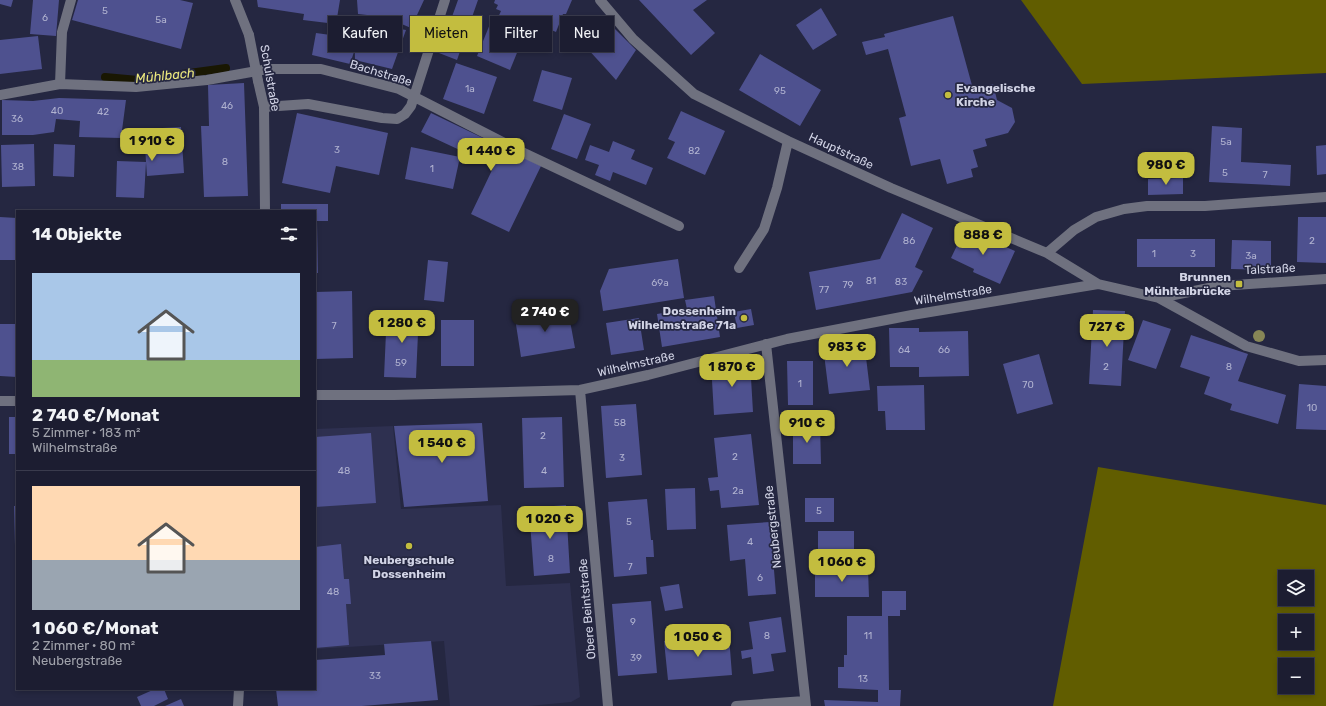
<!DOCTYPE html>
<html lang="de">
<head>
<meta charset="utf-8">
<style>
	body { margin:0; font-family:Rubik,sans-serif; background:#252639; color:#f1f3f6; height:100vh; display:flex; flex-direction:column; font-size:15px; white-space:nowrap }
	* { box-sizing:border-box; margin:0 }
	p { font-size:13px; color:#a0a2ab }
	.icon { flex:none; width:22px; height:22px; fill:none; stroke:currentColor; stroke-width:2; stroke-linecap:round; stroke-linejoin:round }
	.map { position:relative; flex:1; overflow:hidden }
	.sheet { position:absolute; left:16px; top:210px; width:300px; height:480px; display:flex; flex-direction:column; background:#1c1d31; border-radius:0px; box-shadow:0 2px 6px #0003,0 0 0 1px #3a3b4d }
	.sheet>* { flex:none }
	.banner { position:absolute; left:328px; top:16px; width:380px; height:36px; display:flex; gap:8px }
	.buttons { position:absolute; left:1278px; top:570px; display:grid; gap:8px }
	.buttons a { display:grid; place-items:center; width:36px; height:36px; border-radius:0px; background:#1c1d31; box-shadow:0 2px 6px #0003,0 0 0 1px #3a3b4d; font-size:20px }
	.price { position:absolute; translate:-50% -34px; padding:0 9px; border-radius:8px; background:#c3bd3f; color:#111; font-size:13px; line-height:26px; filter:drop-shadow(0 1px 2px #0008) }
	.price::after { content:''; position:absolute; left:50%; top:24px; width:12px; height:9px; margin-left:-6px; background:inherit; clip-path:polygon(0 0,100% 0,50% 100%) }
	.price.on { background:#222; color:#fff }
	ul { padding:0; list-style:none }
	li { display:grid; align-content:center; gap:8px; height:212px; padding:0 16px }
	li+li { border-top:1px solid #3a3b4d }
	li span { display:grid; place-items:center; height:124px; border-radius:0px; color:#555 }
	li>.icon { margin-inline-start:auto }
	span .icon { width:72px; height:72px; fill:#fffc; stroke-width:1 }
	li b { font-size:17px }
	h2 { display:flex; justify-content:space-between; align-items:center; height:48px; padding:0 16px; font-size:17px }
	.pill { padding:0 14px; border-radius:0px; background:#1c1d31; box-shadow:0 2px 6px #0003,0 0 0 1px #3a3b4d; font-size:14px; line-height:36px }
	.pill.on { background:#c3bd3f; color:#111 }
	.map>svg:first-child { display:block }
	.built { fill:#2e3050 }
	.forest { fill:#615d00; fill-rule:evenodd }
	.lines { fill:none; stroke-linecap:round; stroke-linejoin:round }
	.stream { stroke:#191702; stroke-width:8 }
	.building { fill:#4e518f }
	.minor { stroke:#6f717f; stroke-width:10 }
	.minor-bridge { stroke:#6f717f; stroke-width:10 }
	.tree { fill:#878656 }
	.poi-dot { fill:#c3bd3f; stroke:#252741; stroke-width:1.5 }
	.labels { text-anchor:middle; stroke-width:3.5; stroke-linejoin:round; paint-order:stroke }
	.number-label { font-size:10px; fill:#b0b2d0 }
	.street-label { font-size:12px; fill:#d1d3e5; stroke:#252741 }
	.poi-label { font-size:12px; font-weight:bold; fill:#d1d3e5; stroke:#252741; text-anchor:end }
	.water-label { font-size:13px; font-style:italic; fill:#ede97e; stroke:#252741 }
</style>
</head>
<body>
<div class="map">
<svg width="1326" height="706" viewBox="0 0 1326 706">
	<rect width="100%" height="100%" fill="#252741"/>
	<path class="built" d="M 393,426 L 401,509 L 501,505 L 506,586 L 570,583 L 580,697 L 571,702 L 529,706 L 450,706 L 444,641 L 315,649 L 315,429 Z"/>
	<path class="forest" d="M 1021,0 L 1326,0 L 1326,73 L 1082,84 Z
		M 1098,467 L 1326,505 L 1326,706 L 1053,706 ZM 1285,577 L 1307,577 L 1307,599 L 1285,599 ZM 1285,621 L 1307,621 L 1307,643 L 1285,643 ZM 1285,665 L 1307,665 L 1307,687 L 1285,687 Z"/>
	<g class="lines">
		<path class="stream" d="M 105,77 L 138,80 L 226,68"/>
	</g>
	<path class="building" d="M 0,0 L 13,0 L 11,7 L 0,4 Z
		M 33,0 L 59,0 L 56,36 L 30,34 Z
		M 78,0 L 180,0 L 193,3 L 181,49 L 72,20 Z
		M 257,0 L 340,0 L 336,24 L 303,20 L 304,14 L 258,7 Z
		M 357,0 L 424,0 L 411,28 L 385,17 L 358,14 Z
		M 458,0 L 478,0 L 457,60 L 439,53 Z
		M 495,0 L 572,0 L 566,14 L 563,14 L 556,32 L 523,18 L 516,35 L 523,38 L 510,70 L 477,56 L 490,24 L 494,26 L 501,11 L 496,9 L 498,5 L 494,3 Z
		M 639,0 L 707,0 L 693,10 L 715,33 L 691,55 Z
		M 821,8 L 837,35 L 813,50 L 796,25 Z
		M 953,16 L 973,89 L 993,84 L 997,100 L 1012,108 L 1015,122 L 1008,133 L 985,139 L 987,146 L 973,150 L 978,167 L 971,169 L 973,177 L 947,184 L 940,159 L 911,166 L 899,118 L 906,116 L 888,49 L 866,55 L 862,42 L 885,37 L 884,34 Z
		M 603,17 L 636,50 L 616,80 L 586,47 Z
		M 354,21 L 406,30 L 392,69 L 355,60 Z
		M 316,33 L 338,36 L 336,44 L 355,49 L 350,64 L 312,55 Z
		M 38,36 L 42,69 L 0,74 L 0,40 Z
		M 760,54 L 821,90 L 800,126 L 739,90 Z
		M 456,63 L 497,77 L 484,114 L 443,99 Z
		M 542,70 L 572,78 L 562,110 L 533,101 Z
		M 244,83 L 248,196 L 204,197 L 201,126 L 209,126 L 208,85 Z
		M 59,98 L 126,100 L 121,138 L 79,137 L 80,121 L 56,119 L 54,132 L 33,135 L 2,135 L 2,100 L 33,101 Z
		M 681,111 L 725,131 L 705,175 L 667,158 L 675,142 L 668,139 Z
		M 297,113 L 388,133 L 379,175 L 336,166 L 330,193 L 282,183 Z
		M 431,113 L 541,166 L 509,232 L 471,214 L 494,166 L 421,132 Z
		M 564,114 L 591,124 L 577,159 L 551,149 Z
		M 1212,126 L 1242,128 L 1241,162 L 1291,165 L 1290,186 L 1209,182 Z
		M 181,127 L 184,173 L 147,176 L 146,162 L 144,198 L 116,197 L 117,161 L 146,162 L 144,129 Z
		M 613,141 L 635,150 L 631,159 L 653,168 L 646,185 L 613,172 L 610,181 L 595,175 L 599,165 L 585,160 L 590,145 L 609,152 Z
		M 34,144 L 35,186 L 2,187 L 1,145 Z
		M 54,144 L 75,145 L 74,177 L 53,176 Z
		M 1326,145 L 1326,174 L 1317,175 L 1316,146 Z
		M 411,147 L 460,157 L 453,189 L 405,179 Z
		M 1183,178 L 1183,194 L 1148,195 L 1148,179 Z
		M 281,204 L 328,204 L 328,221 L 317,221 L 318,273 L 315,273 L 315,211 L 281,211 Z
		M 902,213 L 933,228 L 915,267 L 923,271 L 912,292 L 816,310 L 809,272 L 880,259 Z
		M 0,217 L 17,218 L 17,260 L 0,260 Z
		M 1298,217 L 1326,217 L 1326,263 L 1297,262 Z
		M 965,229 L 1015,251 L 1000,284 L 973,272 L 974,269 L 951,258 Z
		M 1137,239 L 1215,239 L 1215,267 L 1137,267 Z
		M 1232,240 L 1271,241 L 1271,270 L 1231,269 Z
		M 678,259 L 684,298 L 603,311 L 600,291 L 609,269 Z
		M 428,260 L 448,262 L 444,302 L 424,300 Z
		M 352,291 L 353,358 L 315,359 L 315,292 Z
		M 714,296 L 720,337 L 662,347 L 657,314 L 687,309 L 685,300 Z
		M 751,309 L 754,325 L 737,328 L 734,312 Z
		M 387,310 L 419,311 L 416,378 L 384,377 Z
		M 568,310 L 575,348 L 521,357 L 515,318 Z
		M 1093,310 L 1125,311 L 1121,386 L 1089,384 Z
		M 639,318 L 644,350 L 611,355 L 606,323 Z
		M 441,320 L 474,320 L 474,366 L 441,366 Z
		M 1143,320 L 1171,329 L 1156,369 L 1128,360 Z
		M 0,324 L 17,324 L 17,377 L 0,376 Z
		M 889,328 L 919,328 L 919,332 L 968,331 L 969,376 L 919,377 L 919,367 L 890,367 Z
		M 1191,335 L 1248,354 L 1238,381 L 1286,395 L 1278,424 L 1230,410 L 1232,404 L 1204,394 L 1210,377 L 1180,367 Z
		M 864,341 L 870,390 L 829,394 L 823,346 Z
		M 1039,354 L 1053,404 L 1017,414 L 1003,364 Z
		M 750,361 L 753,412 L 714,415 L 711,363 Z
		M 787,361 L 813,361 L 813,405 L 788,405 Z
		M 1299,384 L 1326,386 L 1326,430 L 1296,429 Z
		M 924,385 L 925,430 L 886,430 L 885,411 L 878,411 L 877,386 Z
		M 636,404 L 642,475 L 606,478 L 601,406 Z
		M 9,417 L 17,417 L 17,454 L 9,454 Z
		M 562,417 L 564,487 L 524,488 L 522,418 Z
		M 482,423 L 488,501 L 404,507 L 394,426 Z
		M 793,424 L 820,424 L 821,464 L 793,464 Z
		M 371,433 L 376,503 L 315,507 L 315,437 Z
		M 751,434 L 759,505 L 721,508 L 719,490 L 710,491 L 708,478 L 718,477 L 714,438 Z
		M 695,488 L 696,529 L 667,530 L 665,489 Z
		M 805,498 L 834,498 L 834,522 L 805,522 Z
		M 647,499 L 651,540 L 653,540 L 654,557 L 646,557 L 647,574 L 614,577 L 608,502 Z
		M 566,505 L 570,573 L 534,576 L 529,508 Z
		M 14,506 L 17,506 L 17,545 L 15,545 Z
		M 770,522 L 776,594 L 748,596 L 745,559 L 730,561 L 727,525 Z
		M 818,531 L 854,531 L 854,562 L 818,562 Z
		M 341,544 L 344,579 L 349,579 L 351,604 L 346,604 L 349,645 L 315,648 L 315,547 Z
		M 815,569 L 868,569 L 869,597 L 815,597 Z
		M 679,584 L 683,608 L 665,611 L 660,587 Z
		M 882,591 L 906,591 L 906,610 L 900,610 L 900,616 L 888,616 L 889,690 L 901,690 L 900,706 L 825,706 L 824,700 L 878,702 L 878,690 L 838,688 L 838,667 L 844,667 L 844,655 L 847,655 L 847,616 L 882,616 Z
		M 651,601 L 657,673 L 618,676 L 612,604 Z
		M 781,617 L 786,652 L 771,654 L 774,671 L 753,674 L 751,657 L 742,659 L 741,651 L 753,649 L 749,622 Z
		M 729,636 L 732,675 L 668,680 L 664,641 Z
		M 431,641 L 438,700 L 362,706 L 278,706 L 276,689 L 315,689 L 315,660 L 385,655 L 384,644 Z
		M 155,689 L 164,689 L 168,699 L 154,706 L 141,706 L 137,697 Z
		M 181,699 L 184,706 L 165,706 Z"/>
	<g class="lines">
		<path class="minor" d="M 235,0 L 249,35
			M 600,0 L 633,39 L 694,94 L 788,141 L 891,188 L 1047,253 L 1098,284 L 1159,298 L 1219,286 L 1326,279
			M 258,81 L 264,107 L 265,211
			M 60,84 L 62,32 L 71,0
			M 0,95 L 60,84 L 136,87 L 207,80 L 268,69 L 321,69 L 399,89 L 524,153 L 679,226
			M 264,107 L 308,104 L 382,118 L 397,119 L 405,114 L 411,106 L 445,0
			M 1047,253 L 1074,230 L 1096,217 L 1124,209 L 1147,206 L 1205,206 L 1326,197
			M 739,268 L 764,229 L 777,188 L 788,141
			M 1159,298 L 1246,346 L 1299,361 L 1326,360
			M 766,344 L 806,706
			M 580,390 L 608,706
			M 315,395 L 394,395 L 580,390 L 648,375 L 787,339 L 912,315 L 1098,284
			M 0,401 L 17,401
			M 238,706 L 239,689
			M 736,706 L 805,701"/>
		<path class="minor-bridge" d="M 249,35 L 258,81"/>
	</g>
	<circle class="tree" cx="1259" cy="336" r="6"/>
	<g class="poi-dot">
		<circle cx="948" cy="95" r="4"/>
		<rect x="1235" y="280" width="8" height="8" rx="2"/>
		<circle cx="744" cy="318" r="4"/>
		<circle cx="409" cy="546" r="4"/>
	</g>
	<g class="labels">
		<g class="number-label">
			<text x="105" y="14">5</text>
			<text x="45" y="21">6</text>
			<text x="161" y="23">5a</text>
			<text x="470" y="92">1a</text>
			<text x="780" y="94">95</text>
			<text x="227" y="109">46</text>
			<text x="57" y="114">40</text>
			<text x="103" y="115">42</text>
			<text x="17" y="122">36</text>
			<text x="1226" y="145">5a</text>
			<text x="337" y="153">3</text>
			<text x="694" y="154">82</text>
			<text x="225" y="165">8</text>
			<text x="18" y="170">38</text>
			<text x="432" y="172">1</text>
			<text x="1225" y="176">5</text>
			<text x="1265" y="178">7</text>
			<text x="909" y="244">86</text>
			<text x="1312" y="244">2</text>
			<text x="1154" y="257">1</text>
			<text x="1193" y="257">3</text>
			<text x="1251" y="259">3a</text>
			<text x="871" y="284">81</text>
			<text x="901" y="285">83</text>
			<text x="660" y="286">69a</text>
			<text x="848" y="288">79</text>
			<text x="824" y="293">77</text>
			<text x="334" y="329">7</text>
			<text x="904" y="353">64</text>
			<text x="944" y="353">66</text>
			<text x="401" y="366">59</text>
			<text x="1106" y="370">2</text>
			<text x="1229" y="370">8</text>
			<text x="800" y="387">1</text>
			<text x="1028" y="388">70</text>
			<text x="1312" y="411">10</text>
			<text x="620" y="426">58</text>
			<text x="543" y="439">2</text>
			<text x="735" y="460">2</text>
			<text x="622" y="461">3</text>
			<text x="344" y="474">48</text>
			<text x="544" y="474">4</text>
			<text x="738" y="494">2a</text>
			<text x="819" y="514">5</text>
			<text x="629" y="525">5</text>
			<text x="750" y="545">4</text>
			<text x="551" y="562">8</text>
			<text x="630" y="570">7</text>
			<text x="760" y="581">6</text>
			<text x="333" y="595">48</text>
			<text x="633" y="625">9</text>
			<text x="767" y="639">8</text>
			<text x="868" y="639">11</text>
			<text x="636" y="661">39</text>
			<text x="375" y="679">33</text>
			<text x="863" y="682">13</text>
		</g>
		<g class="street-label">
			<text transform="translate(381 73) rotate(17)" y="4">Bachstraße</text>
			<text transform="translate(270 78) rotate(80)" y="4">Schulstraße</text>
			<text transform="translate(841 151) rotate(25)" y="4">Hauptstraße</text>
			<text transform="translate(1270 269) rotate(-3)" y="4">Talstraße</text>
			<text transform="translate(953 295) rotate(-9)" y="4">Wilhelmstraße</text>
			<text transform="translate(636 364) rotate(-13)" y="4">Wilhelmstraße</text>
			<text transform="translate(773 527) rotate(-96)" y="4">Neubergstraße</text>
			<text transform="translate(587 609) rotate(-95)" y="4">Obere Beintstraße</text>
		</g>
		<g class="poi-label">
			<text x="956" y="92" text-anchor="start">Evangelische<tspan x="956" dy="14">Kirche</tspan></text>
			<text x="1231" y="281">Brunnen<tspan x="1231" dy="14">Mühltalbrücke</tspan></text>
			<text x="736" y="315">Dossenheim<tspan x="736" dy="14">Wilhelmstraße 71a</tspan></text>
			<text x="409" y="564" text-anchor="middle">Neubergschule<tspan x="409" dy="14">Dossenheim</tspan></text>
		</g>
		<g class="water-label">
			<text transform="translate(165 75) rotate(-6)" y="5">Mühlbach</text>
		</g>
	</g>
</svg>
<div class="buttons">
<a><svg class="icon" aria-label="layers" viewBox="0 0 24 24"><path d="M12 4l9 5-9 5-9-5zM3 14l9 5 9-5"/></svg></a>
<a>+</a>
<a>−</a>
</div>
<b class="price" style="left:152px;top:162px">1 910 €</b>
<b class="price" style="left:491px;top:172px">1 440 €</b>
<b class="price" style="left:1166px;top:186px">980 €</b>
<b class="price" style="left:983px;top:256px">888 €</b>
<b class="price on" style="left:545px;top:333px">2 740 €</b>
<b class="price" style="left:402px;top:344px">1 280 €</b>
<b class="price" style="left:1107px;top:348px">727 €</b>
<b class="price" style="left:847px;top:368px">983 €</b>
<b class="price" style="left:732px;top:388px">1 870 €</b>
<b class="price" style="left:807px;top:444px">910 €</b>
<b class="price" style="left:442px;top:464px">1 540 €</b>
<b class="price" style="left:550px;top:540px">1 020 €</b>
<b class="price" style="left:842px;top:583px">1 060 €</b>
<b class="price" style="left:698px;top:658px">1 050 €</b>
<div class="banner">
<a class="pill">Kaufen</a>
<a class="pill on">Mieten</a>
<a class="pill">Filter</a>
<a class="pill">Neu</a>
</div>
<section class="sheet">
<h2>14 Objekte<svg class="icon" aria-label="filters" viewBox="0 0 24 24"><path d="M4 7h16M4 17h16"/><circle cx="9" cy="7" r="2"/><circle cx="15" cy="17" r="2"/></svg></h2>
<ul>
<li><span style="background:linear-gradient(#a9c7e8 70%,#8fb573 0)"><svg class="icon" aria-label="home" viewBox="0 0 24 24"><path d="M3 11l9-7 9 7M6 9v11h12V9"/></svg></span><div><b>2 740 €/Monat</b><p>5 Zimmer · 183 m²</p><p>Wilhelmstraße</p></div></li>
<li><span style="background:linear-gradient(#ffd9b3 60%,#9aa5b1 0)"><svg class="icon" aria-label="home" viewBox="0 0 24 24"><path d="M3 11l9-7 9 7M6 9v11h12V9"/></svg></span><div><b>1 060 €/Monat</b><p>2 Zimmer · 80 m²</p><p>Neubergstraße</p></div></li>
</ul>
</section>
</div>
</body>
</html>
